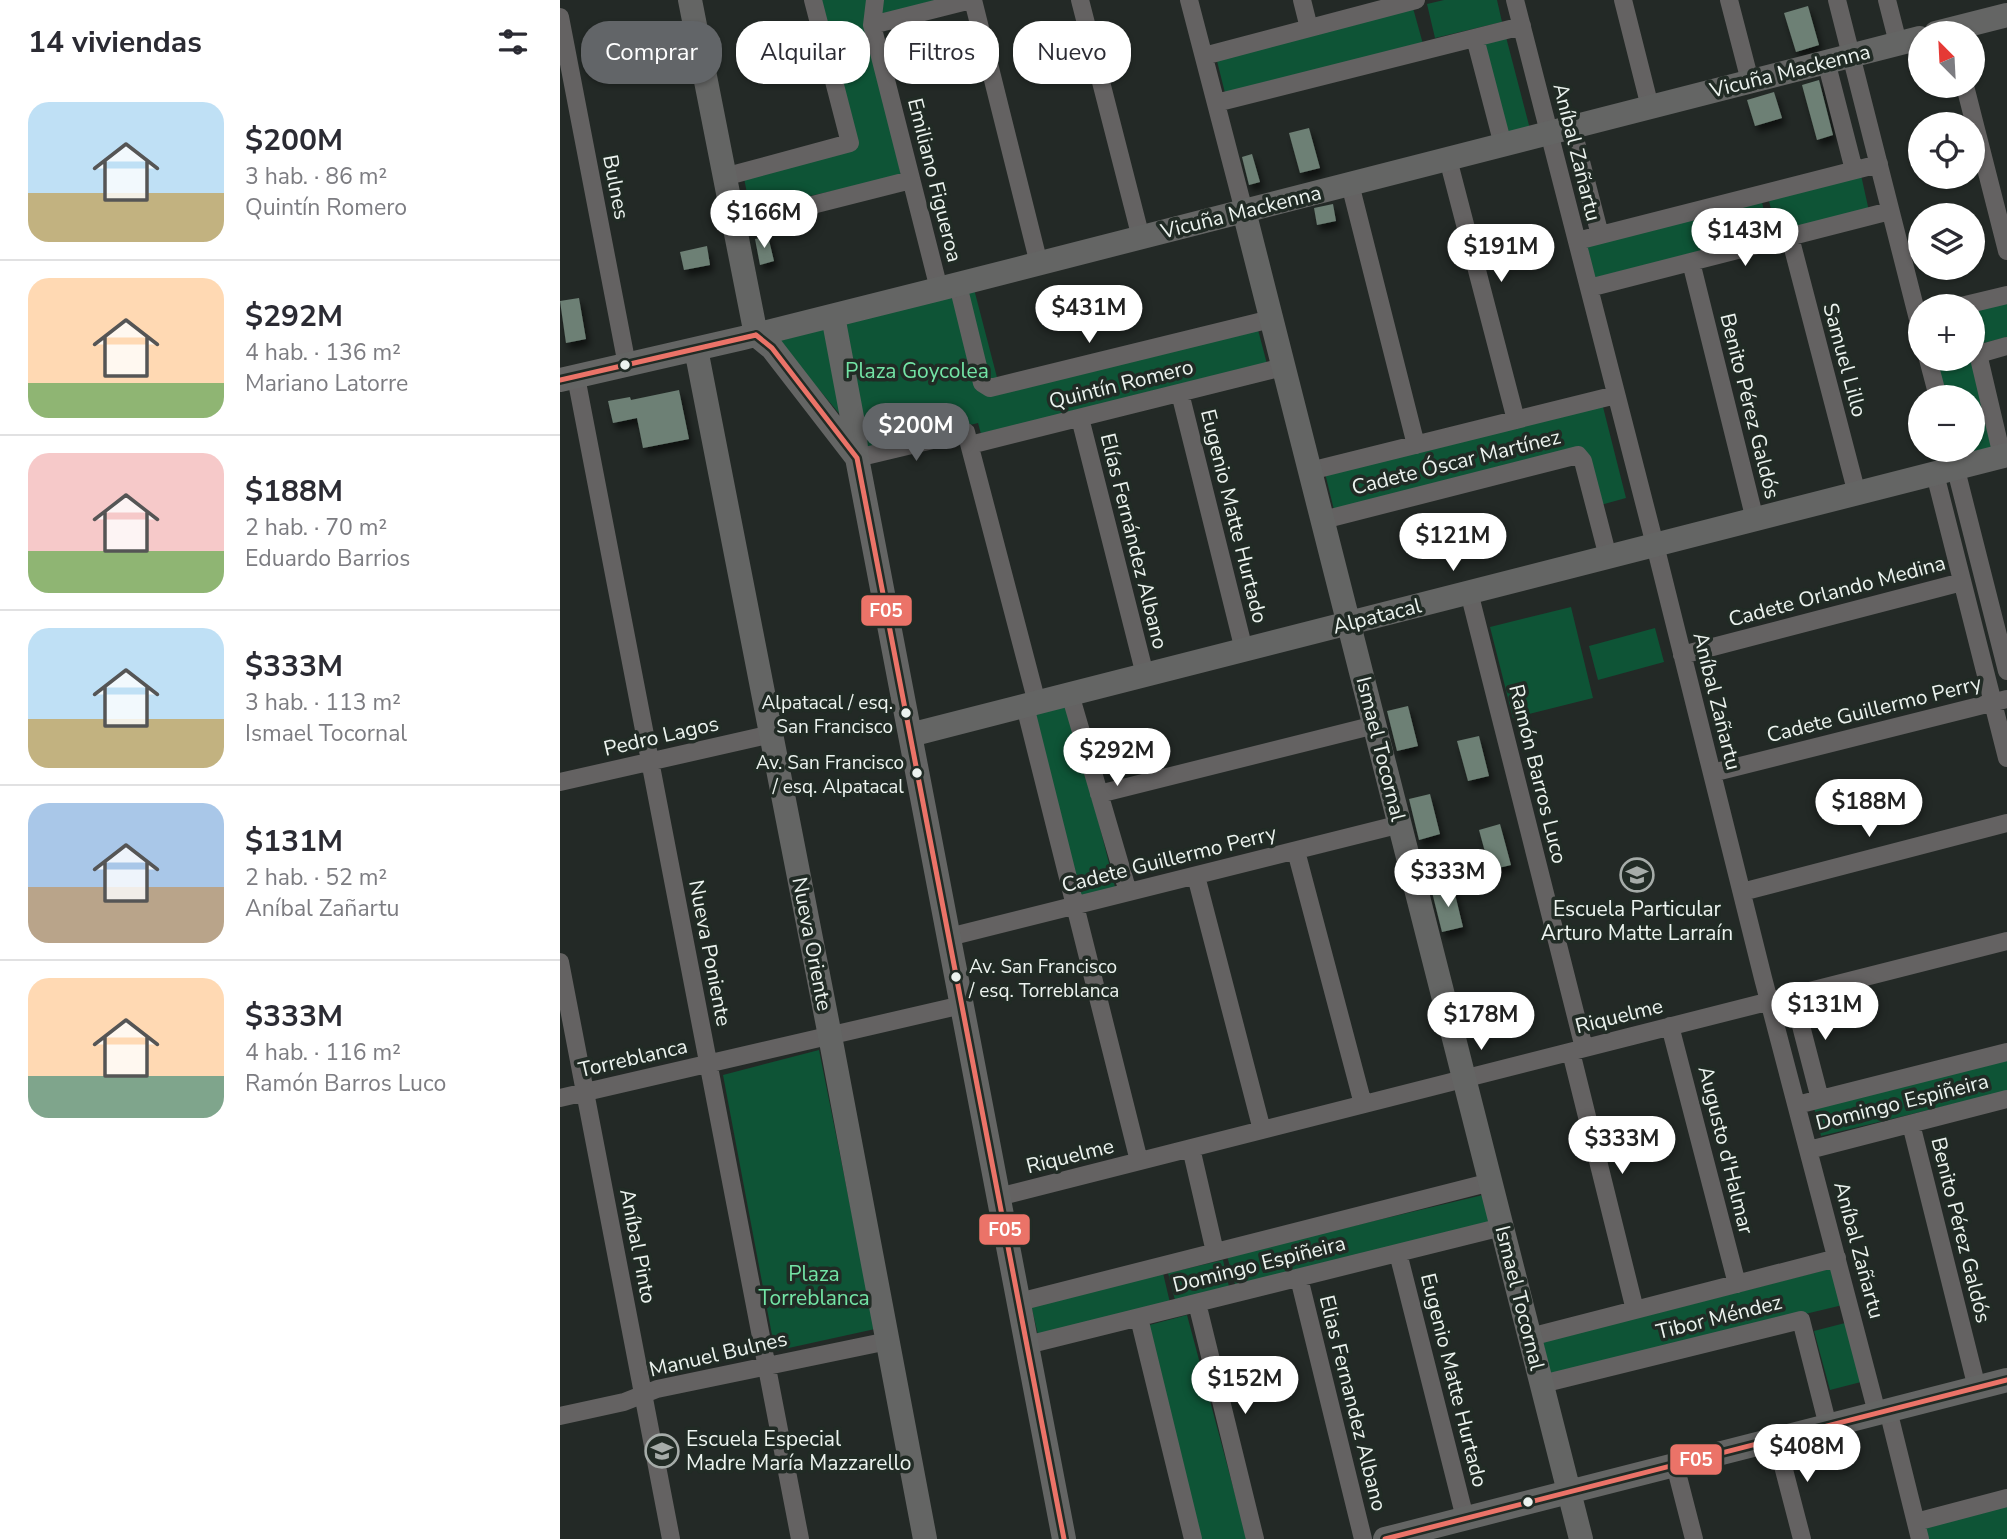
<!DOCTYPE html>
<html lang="es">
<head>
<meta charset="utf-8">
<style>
	body { margin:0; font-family:"Nunito Sans",sans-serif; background:#f7f7f7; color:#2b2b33; height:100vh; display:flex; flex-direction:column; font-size:26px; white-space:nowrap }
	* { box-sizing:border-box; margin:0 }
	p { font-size:23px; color:#7c7c81 }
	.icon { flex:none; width:38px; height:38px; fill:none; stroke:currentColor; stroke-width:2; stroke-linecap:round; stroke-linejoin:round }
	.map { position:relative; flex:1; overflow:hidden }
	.panel { display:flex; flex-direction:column; background:#fff; width:560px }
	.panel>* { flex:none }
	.banner { position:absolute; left:21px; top:21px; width:665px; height:63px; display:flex; gap:14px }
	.needle { width:46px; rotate:336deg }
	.tools { position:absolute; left:1348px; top:21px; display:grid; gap:14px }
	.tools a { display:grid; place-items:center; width:77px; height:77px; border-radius:50%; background:#fff; box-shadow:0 2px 5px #0004; font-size:35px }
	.price { position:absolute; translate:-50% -60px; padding:0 16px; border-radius:24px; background:#fff; color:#222; font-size:23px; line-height:46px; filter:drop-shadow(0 2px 4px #0008) }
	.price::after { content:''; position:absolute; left:50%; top:42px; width:21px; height:16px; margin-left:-10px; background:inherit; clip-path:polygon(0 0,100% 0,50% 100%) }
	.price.selected { background:#626568; color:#fff }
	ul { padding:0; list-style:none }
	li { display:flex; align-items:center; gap:21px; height:175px; padding:0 28px }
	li+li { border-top:2px solid #e1e1e2 }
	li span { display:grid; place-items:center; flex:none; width:196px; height:140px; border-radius:21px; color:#555 }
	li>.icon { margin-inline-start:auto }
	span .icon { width:84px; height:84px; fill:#fffc; stroke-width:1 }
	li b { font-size:30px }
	h2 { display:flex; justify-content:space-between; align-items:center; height:84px; padding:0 28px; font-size:30px }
	.tag { padding:0 24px; border-radius:28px; background:#fff; box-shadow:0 2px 5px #0004; font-size:24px; line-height:63px }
	.tag.selected { background:#626568; color:#fff }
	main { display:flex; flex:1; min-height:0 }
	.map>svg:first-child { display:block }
	.green { fill:#0e5436 }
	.building { fill:#6d8075; filter:url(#shadow) }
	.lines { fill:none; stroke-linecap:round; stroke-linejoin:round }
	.street { stroke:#646262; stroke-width:18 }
	.secondary { stroke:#646564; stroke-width:24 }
	.bus-1-casing { stroke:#212b25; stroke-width:10 }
	.bus-1 { stroke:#eb7368; stroke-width:5 }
	.bus-dot { fill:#ecf3ef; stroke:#212b25; stroke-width:2.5 }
	.labels { text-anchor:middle; stroke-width:7; stroke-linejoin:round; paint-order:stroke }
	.bus-label { font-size:19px; fill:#ecf3ef; stroke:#212b25; text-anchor:end }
	.street-label { font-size:21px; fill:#ecf3ef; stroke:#212b25 }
	.park-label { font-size:21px; fill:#73e5a6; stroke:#212b25 }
	.poi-label { font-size:21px; fill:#ecf3ef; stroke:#212b25 }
	.line-badge { stroke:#212b25; stroke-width:2.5 }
	.badge-label { font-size:19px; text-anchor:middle; font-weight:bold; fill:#fff }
</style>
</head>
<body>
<main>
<section class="panel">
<h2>14 viviendas<svg class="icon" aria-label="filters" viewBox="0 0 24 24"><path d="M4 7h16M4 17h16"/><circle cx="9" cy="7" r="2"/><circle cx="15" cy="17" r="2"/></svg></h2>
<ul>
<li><span style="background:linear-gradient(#bfe0f5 65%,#c2b280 0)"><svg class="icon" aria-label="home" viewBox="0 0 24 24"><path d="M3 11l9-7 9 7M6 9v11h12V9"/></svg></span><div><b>$200M</b><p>3 hab. · 86 m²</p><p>Quintín Romero</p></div></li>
<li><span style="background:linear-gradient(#ffd9b3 75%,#8fb573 0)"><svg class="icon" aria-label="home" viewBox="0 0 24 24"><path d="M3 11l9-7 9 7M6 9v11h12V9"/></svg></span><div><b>$292M</b><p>4 hab. · 136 m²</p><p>Mariano Latorre</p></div></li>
<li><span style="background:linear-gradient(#f6c9c9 70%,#8fb573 0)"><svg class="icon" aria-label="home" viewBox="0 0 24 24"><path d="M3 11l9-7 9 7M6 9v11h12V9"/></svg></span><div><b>$188M</b><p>2 hab. · 70 m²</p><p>Eduardo Barrios</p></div></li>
<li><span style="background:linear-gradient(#bfe0f5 65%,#c2b280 0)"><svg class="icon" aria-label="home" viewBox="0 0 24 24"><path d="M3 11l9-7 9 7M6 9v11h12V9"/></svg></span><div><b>$333M</b><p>3 hab. · 113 m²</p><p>Ismael Tocornal</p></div></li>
<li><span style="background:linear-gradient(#a9c7e8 60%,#b9a48a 0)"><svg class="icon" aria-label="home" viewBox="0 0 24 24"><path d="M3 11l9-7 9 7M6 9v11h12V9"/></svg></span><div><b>$131M</b><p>2 hab. · 52 m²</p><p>Aníbal Zañartu</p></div></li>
<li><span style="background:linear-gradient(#ffd9b3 70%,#7fa58c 0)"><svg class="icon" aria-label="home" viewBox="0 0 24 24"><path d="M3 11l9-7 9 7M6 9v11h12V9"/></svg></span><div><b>$333M</b><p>4 hab. · 116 m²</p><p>Ramón Barros Luco</p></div></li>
</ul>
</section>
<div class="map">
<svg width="1447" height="1539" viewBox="0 0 1447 1539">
	<defs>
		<filter id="shadow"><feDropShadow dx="3.5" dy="6" stdDeviation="3.5" flood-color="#0009"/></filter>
	</defs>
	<rect width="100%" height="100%" fill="#232926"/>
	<path class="green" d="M 258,0 L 400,0 L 312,23 L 341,176 L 190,209 L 184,178 L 295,149 Z
		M 884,0 L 937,0 L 942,22 L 875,38 L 867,4 Z
		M 853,8 L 863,44 L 665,93 L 656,57 Z
		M 946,37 L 970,129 L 945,136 L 920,44 Z
		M 1301,175 L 1309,211 L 1217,233 L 1208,197 Z
		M 1202,202 L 1209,234 L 1153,246 L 1146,214 Z
		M 1136,216 L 1145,250 L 1030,279 L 1022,246 Z
		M 414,289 L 440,389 L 697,326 L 707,364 L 421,434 L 418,423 L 310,450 L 218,341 Z
		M 1447,302 L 1447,337 L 1412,346 L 1412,311 Z
		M 1372,359 L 1412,359 L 1435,450 L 1398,459 L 1396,450 L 1412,450 L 1412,397 L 1382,397 Z
		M 1042,403 L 1066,498 L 1037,506 L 1024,452 L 775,514 L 765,473 Z
		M 1011,607 L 1033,698 L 953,718 L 930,627 Z
		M 1095,628 L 1104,662 L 1038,680 L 1029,646 Z
		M 505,706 L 532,796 L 555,887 L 519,898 L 472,713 Z
		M 259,1050 L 315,1329 L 215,1351 L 163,1075 Z
		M 1447,1057 L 1447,1091 L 1261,1136 L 1253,1104 Z
		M 927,1194 L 933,1225 L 677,1291 L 667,1256 Z
		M 663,1260 L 670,1291 L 616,1304 L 608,1273 Z
		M 1277,1267 L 1287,1304 L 991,1375 L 983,1342 Z
		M 603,1273 L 611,1307 L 479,1339 L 471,1305 Z
		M 627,1315 L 687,1539 L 639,1539 L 582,1327 Z
		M 1285,1323 L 1301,1382 L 1270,1390 L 1254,1331 Z
		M 1447,1502 L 1447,1539 L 1366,1539 L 1362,1524 Z"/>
	<path class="building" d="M 1248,6 L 1259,45 L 1236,52 L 1224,13 Z
		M 1259,80 L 1273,135 L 1257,140 L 1242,85 Z
		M 1214,92 L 1222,118 L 1195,126 L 1187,100 Z
		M 749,128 L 760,168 L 740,173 L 729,133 Z
		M 692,154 L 700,182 L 689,185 L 682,157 Z
		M 773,204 L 776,221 L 757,225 L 754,208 Z
		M 208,236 L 214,261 L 200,265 L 195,239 Z
		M 147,246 L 150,265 L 124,270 L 120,252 Z
		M 19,298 L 26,339 L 6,343 L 0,301 Z
		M 119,390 L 129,439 L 83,448 L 77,418 L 53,423 L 48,401 L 70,397 L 71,400 Z
		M 848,706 L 858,746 L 837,751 L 827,711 Z
		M 919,736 L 929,776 L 908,781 L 897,741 Z
		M 870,794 L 880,834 L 859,840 L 849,799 Z
		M 940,824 L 951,865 L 930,870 L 919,830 Z
		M 893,886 L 903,927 L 882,932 L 872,892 Z"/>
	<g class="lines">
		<path class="street" d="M 315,0 L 312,25 L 379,289
			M 413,0 L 479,264
			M 520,0 L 581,238
			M 629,0 L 684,211
			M 742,0 L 749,28
			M 955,0 L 1095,545 L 1203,978 L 1317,1413
			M 1063,0 L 1090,107
			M 1169,0 L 1190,81
			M 1277,0 L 1360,327
			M 1327,0 L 1338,43
			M 0,17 L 67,365
			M 312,25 L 411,0
			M 915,38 L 943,145
			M 644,56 L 856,0
			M 1266,61 L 1294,170
			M 1405,86 L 1447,251
			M 656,103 L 962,26
			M 1012,127 L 1040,235
			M 888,159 L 956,420
			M 164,177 L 290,143 L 253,0
			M 790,184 L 856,445
			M 173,225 L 351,180
			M 1230,237 L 1297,494
			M 1017,241 L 1319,164
			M 1131,262 L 1195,520
			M 398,285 L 422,383 L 430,388 L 711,319
			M 1029,288 L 1330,211
			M 1401,306 L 1447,295
			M 1368,359 L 1378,397
			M 16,377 L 240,1539
			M 620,393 L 684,650
			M 520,418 L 585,675
			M 410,445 L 723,367
			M 1391,450 L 1447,671
			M 1442,456 L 1419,358 L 1422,353 L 1447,346
			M 297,458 L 406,432 L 477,703
			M 750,471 L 1056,395
			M 1375,474 L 1447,758
			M 763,520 L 1018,455 L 1023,461 L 1048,557
			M 909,592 L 1024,1048
			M 1122,655 L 1402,582
			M 510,694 L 568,892
			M 465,706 L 579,1161
			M 1152,773 L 1447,699
			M 0,782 L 212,734
			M 539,794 L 815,725
			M 736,851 L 803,1104
			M 636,876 L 702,1130
			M 1182,892 L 1447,823
			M 389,937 L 841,824
			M 0,962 L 111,1539
			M 1233,995 L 1260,1099
			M 1110,1026 L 1177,1284
			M 1011,1052 L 1075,1310
			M 0,1098 L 402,1005
			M 1237,1105 L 1447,1052
			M 1351,1124 L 1417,1388
			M 631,1148 L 655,1252
			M 1249,1150 L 1447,1099
			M 438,1197 L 1447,941
			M 838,1253 L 905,1518
			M 739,1278 L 803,1539
			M 459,1302 L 931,1182
			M 637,1303 L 695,1539
			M 579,1318 L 633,1539
			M 970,1337 L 1277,1258
			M 467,1345 L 942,1227
			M 982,1384 L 1241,1320 L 1268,1426
			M 1328,1410 L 1360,1539
			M 0,1416 L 64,1402 L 97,1389 L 328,1341
			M 1216,1439 L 1242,1539
			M 1115,1465 L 1134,1539
			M 1356,1522 L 1447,1498"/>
		<path class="secondary" d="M 130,0 L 196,335
			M 1376,33 L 1447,15
			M 684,211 L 1021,1539
			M 273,316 L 294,428 L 297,458 L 504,1539
			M 196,335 L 212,348 L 297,458
			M 136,349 L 270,1036 L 365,1539
			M 0,380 L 183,338 L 379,289 L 1360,38
			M 350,735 L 1447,455
			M 825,1539 L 1447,1380"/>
		<defs>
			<path id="bus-1" d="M 196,335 L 212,348 L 297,458 L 504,1539
				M 0,380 L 196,335
				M 825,1539 L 1447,1380"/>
		</defs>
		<use href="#bus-1" class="bus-1-casing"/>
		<use href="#bus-1" class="bus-1"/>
	</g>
	<defs>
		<symbol id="school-ring" viewBox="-11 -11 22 22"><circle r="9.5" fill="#212b25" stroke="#a6aca9" stroke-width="1.5"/><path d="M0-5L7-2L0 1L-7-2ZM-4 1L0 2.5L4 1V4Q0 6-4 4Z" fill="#a6aca9"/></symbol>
	</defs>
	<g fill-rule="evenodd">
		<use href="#school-ring" x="1058" y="856" width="38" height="38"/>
		<use href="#school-ring" x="83" y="1432" width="38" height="38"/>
	</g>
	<g class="bus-dot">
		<circle cx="65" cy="365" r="6"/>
		<circle cx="346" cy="713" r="6"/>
		<circle cx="357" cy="773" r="6"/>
		<circle cx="396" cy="977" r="6"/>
		<circle cx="968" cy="1502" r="6"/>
	</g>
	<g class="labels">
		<g class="bus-label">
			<text x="333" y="709">Alpatacal / esq.<tspan x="333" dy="24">San Francisco</tspan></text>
			<text x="344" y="769">Av. San Francisco<tspan x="344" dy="24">/ esq. Alpatacal</tspan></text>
			<text x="409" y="973" text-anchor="start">Av. San Francisco<tspan x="409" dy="24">/ esq. Torreblanca</tspan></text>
		</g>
		<g class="street-label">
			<text transform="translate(1230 71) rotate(-14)" y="7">Vicuña Mackenna</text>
			<text transform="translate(1017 152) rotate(76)" y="7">Aníbal Zañartu</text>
			<text transform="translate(375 180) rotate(76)" y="7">Emiliano Figueroa</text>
			<text transform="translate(56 187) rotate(79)" y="7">Bulnes</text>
			<text transform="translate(681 212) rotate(-14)" y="7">Vicuña Mackenna</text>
			<text transform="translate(1285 360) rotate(75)" y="7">Samuel Lillo</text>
			<text transform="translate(561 384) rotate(-14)" y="7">Quintín Romero</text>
			<text transform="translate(1190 406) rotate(76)" y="7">Benito Pérez Galdós</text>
			<text transform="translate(896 462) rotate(-14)" y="7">Cadete Óscar Martínez</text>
			<text transform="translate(674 516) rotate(76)" y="7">Eugenio Matte Hurtado</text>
			<text transform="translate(574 541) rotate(76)" y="7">Elías Fernández Albano</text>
			<text transform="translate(1277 591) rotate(-15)" y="7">Cadete Orlando Medina</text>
			<text transform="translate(817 616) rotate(-14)" y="7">Alpatacal</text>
			<text transform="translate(1157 701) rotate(76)" y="7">Aníbal Zañartu</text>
			<text transform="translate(1314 709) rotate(-14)" y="7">Cadete Guillermo Perry</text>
			<text transform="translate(101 736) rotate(-13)" y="7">Pedro Lagos</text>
			<text transform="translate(821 749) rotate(76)" y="7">Ismael Tocornal</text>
			<text transform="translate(978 774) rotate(76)" y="7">Ramón Barros Luco</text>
			<text transform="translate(609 859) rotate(-14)" y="7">Cadete Guillermo Perry</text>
			<text transform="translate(252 944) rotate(79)" y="7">Nueva Oriente</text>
			<text transform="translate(150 953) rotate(79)" y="7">Nueva Poniente</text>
			<text transform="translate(1059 1016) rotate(-14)" y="7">Riquelme</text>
			<text transform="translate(73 1058) rotate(-13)" y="7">Torreblanca</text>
			<text transform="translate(1342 1102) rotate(-14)" y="7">Domingo Espiñeira</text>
			<text transform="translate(1166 1150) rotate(76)" y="7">Augusto d'Halmar</text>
			<text transform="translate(510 1156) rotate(-14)" y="7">Riquelme</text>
			<text transform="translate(1401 1230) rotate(76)" y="7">Benito Pérez Galdós</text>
			<text transform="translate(78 1246) rotate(79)" y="7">Aníbal Pinto</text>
			<text transform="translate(1299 1250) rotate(75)" y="7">Aníbal Zañartu</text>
			<text transform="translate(699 1264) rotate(-14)" y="7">Domingo Espiñeira</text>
			<text transform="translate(960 1298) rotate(76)" y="7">Ismael Tocornal</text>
			<text transform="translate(1159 1317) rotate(-14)" y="7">Tibor Méndez</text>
			<text transform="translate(158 1354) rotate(-13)" y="7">Manuel Bulnes</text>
			<text transform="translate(894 1380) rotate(76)" y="7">Eugenio Matte Hurtado</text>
			<text transform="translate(793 1403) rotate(76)" y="7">Elias Fernandez Albano</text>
		</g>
		<g class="park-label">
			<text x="357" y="378">Plaza Goycolea</text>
			<text x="254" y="1281">Plaza<tspan x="254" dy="24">Torreblanca</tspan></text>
		</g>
		<g class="poi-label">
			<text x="1077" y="916">Escuela Particular<tspan x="1077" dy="24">Arturo Matte Larraín</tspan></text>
			<text x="126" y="1446" text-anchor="start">Escuela Especial<tspan x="126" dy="24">Madre María Mazzarello</tspan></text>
		</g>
	</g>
	<g class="line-badge">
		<rect x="300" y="594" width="53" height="33" rx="7" fill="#eb7368"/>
		<rect x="418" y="1213" width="53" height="33" rx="7" fill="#eb7368"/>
		<rect x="1109" y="1443" width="54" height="33" rx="7" fill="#eb7368"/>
	</g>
	<g class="badge-label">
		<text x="326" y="617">F05</text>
		<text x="445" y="1236">F05</text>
		<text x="1136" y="1466">F05</text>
	</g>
</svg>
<div class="tools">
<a><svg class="needle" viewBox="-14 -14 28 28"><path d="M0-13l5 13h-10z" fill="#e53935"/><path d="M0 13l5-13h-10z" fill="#7c7c81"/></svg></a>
<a><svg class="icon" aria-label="locate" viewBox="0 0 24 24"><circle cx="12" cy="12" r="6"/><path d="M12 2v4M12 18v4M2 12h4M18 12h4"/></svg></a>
<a><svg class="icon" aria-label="layers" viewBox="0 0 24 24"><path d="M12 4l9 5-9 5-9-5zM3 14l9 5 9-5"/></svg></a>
<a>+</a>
<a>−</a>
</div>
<b class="price" style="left:204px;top:250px">$166M</b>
<b class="price" style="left:1185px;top:268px">$143M</b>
<b class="price" style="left:941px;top:284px">$191M</b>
<b class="price" style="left:529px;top:345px">$431M</b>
<b class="price selected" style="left:356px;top:463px">$200M</b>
<b class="price" style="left:893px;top:573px">$121M</b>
<b class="price" style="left:557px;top:788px">$292M</b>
<b class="price" style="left:1309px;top:839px">$188M</b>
<b class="price" style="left:888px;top:909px">$333M</b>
<b class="price" style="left:1265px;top:1042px">$131M</b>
<b class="price" style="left:921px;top:1052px">$178M</b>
<b class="price" style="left:1062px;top:1176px">$333M</b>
<b class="price" style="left:685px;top:1416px">$152M</b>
<b class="price" style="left:1247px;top:1484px">$408M</b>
<div class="banner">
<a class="tag selected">Comprar</a>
<a class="tag">Alquilar</a>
<a class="tag">Filtros</a>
<a class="tag">Nuevo</a>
</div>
</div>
</main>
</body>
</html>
